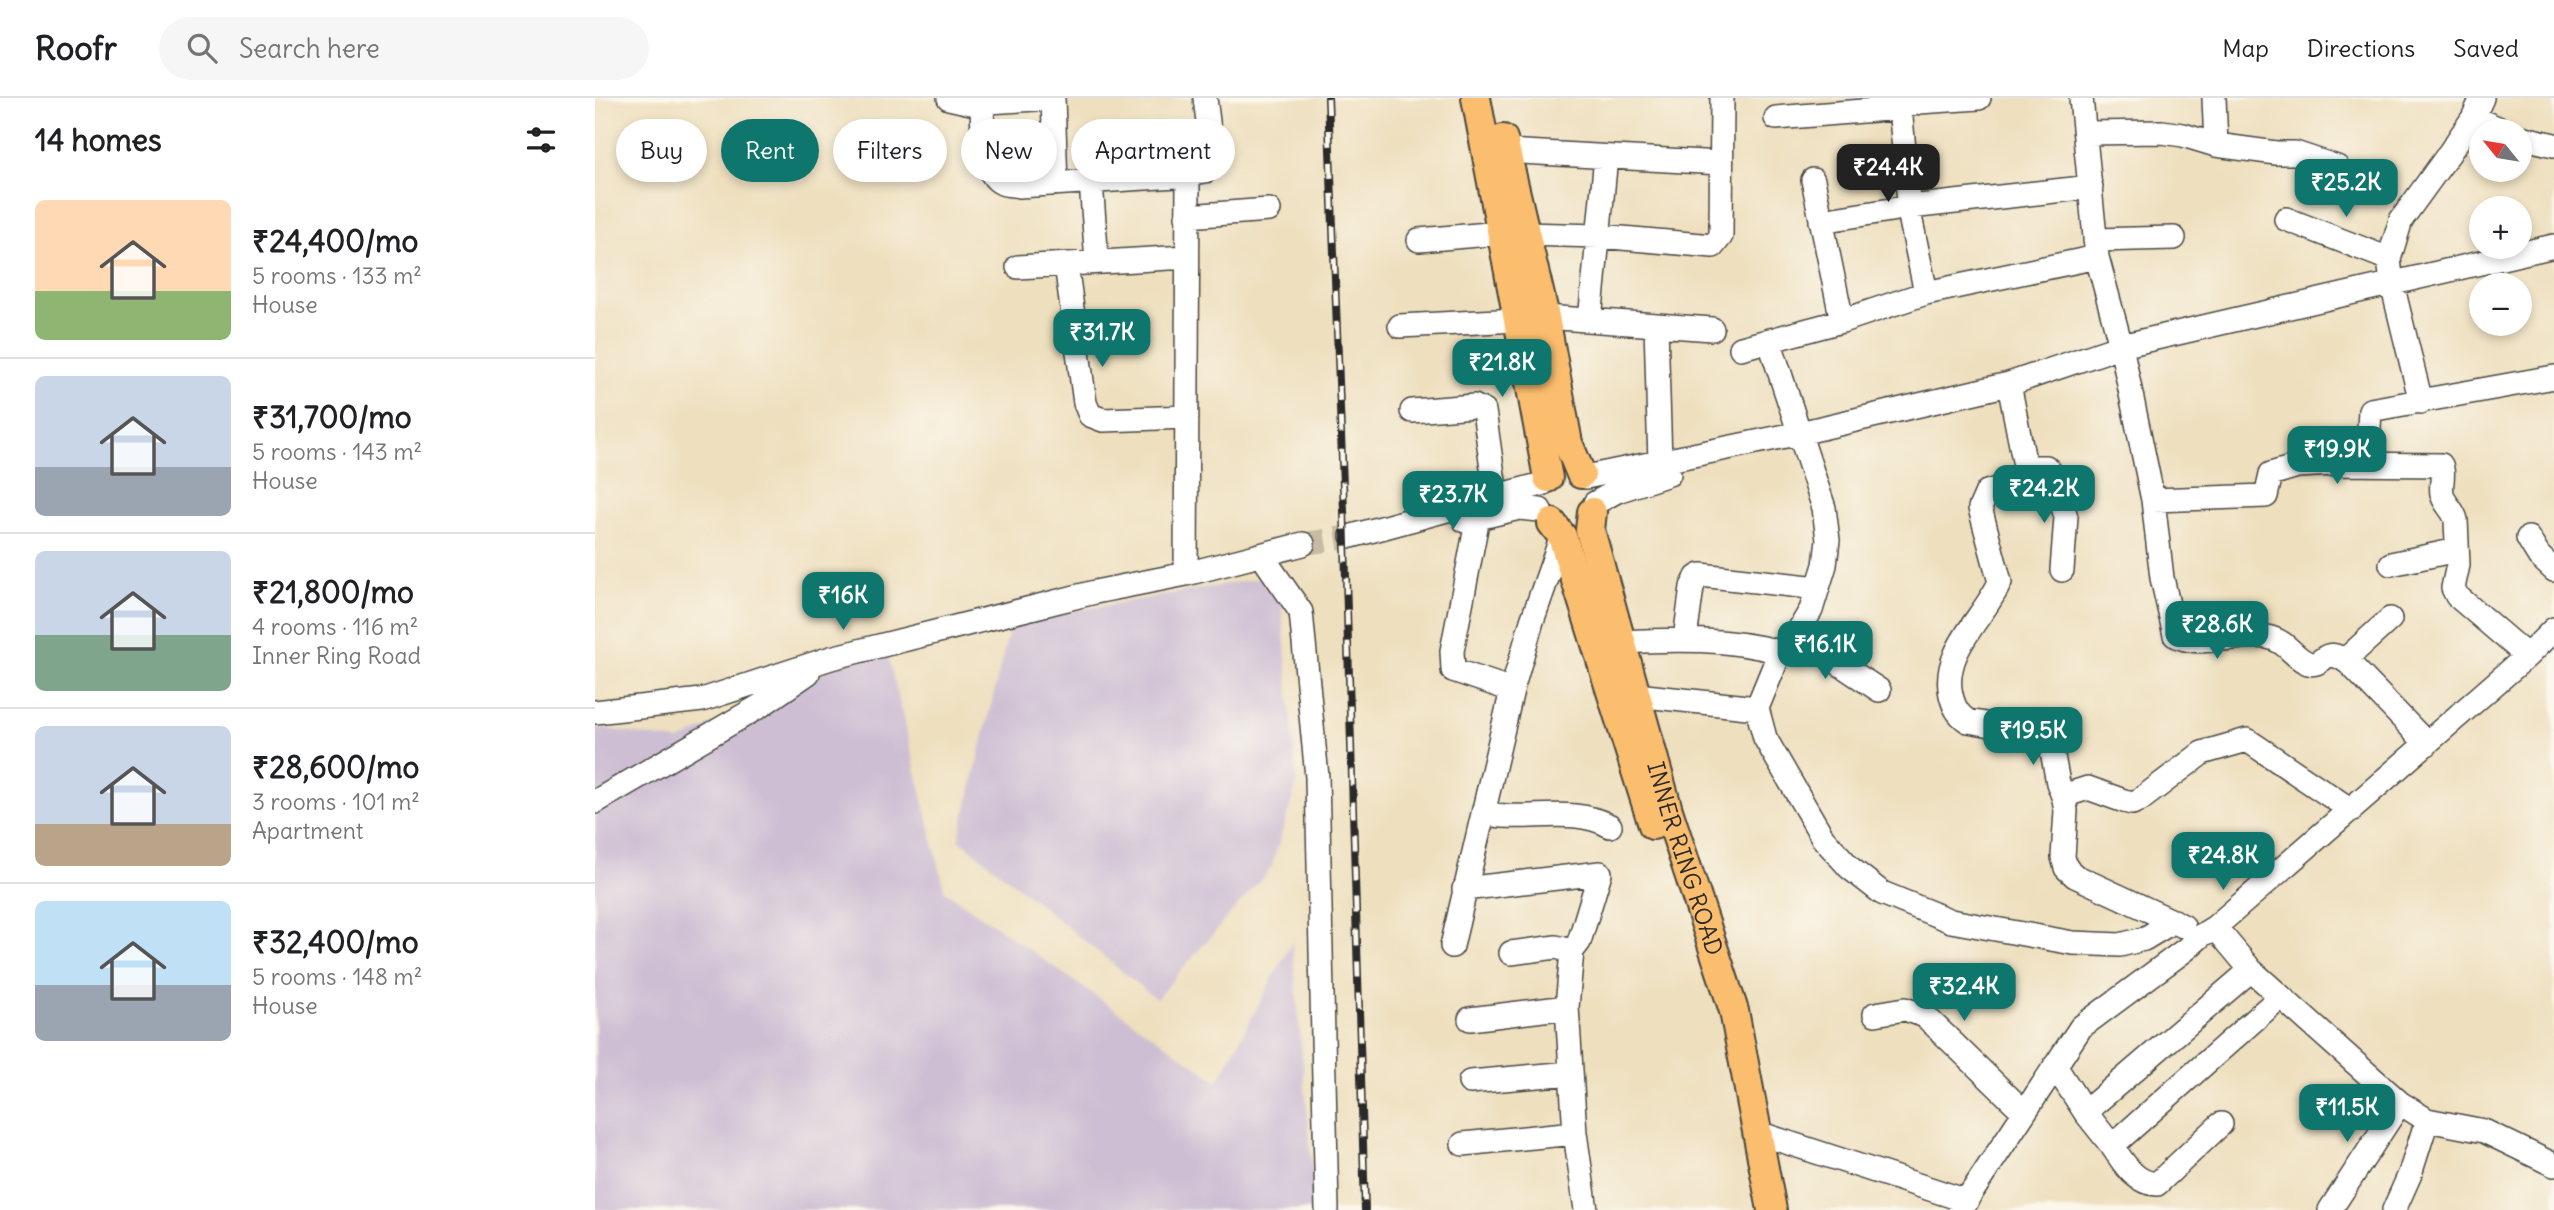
<!DOCTYPE html>
<html lang="en">
<head>
<meta charset="utf-8">
<style>
	body { margin:0; font-family:Delius,sans-serif; background:#f6f6f6; color:#202124; height:100vh; display:flex; flex-direction:column; font-size:26px; white-space:nowrap }
	* { box-sizing:border-box; margin:0 }
	p { font-size:23px; color:#757577 }
	.icon { flex:none; width:38px; height:38px; fill:none; stroke:currentColor; stroke-width:2; stroke-linecap:round; stroke-linejoin:round }
	.map { position:relative; flex:1; overflow:hidden }
	.side { display:flex; flex-direction:column; background:#fff; width:595px }
	.side>* { flex:none }
	.top-card { position:absolute; left:21px; top:21px; width:665px; height:63px; display:flex; gap:14px }
	.needle { width:46px; rotate:300deg }
	.buttons { position:absolute; left:1874px; top:21px; display:grid; gap:14px }
	.buttons a { display:grid; place-items:center; width:63px; height:63px; border-radius:50%; background:#fff; box-shadow:0 4px 10px #0003; font-size:35px }
	.price { position:absolute; translate:-50% -60px; padding:0 16px; border-radius:14px; background:#0f766e; color:#fff; font-size:23px; line-height:46px; filter:drop-shadow(0 2px 4px #0008) }
	.price::after { content:''; position:absolute; left:50%; top:42px; width:21px; height:16px; margin-left:-10px; background:inherit; clip-path:polygon(0 0,100% 0,50% 100%) }
	.price.active { background:#222; color:#fff }
	ul { padding:0; list-style:none }
	li { display:flex; align-items:center; gap:21px; height:175px; padding:0 35px }
	li+li { border-top:2px solid #e0e0e0 }
	li span { display:grid; place-items:center; flex:none; width:196px; height:140px; border-radius:10px; color:#555 }
	li>.icon { margin-inline-start:auto }
	span .icon { width:84px; height:84px; fill:#fffc; stroke-width:1 }
	li b { font-size:30px }
	h2 { display:flex; justify-content:space-between; align-items:center; height:84px; padding:0 35px; font-size:30px }
	.tag { padding:0 24px; border-radius:32px; background:#fff; box-shadow:0 4px 10px #0003; font-size:24px; line-height:63px }
	.tag.active { background:#0f766e; color:#fff }
	header { display:flex; align-items:center; gap:42px; box-sizing:border-box; height:98px; padding:0 35px; background:#fff; border-bottom:2px solid #e0e0e0 }
	header strong { font-size:33px }
	nav { display:flex; gap:38px; margin-inline-start:auto; font-size:24px }
	.search { width:490px; height:63px; background:#f6f6f6; display:flex; align-items:center; gap:18px; box-sizing:border-box; padding:0 24px; border-radius:38px; color:#757577; font-size:26px }
	main { display:flex; flex:1; min-height:0 }
	.map>svg:first-child { display:block }
	.industrial { fill:#cdbed3 }
	.lines { fill:none; stroke-linecap:round; stroke-linejoin:round }
	.minor-tunnel { stroke:#c7bba1; stroke-width:23; stroke-dasharray:23 11; stroke-linecap:butt }
	.minor-casing { stroke:#484641; stroke-width:26 }
	.major-casing { stroke:#484641; stroke-width:32 }
	.minor { stroke:#fff; stroke-width:23 }
	.major { stroke:#fbbe6e; stroke-width:28 }
	.rail-casing { stroke:#2b2b2b; stroke-width:8 }
	.rail { stroke:#fbf7ec; stroke-width:5; stroke-dasharray:16; stroke-linecap:butt }
	.labels { text-anchor:middle; stroke-width:5; stroke-linejoin:round; paint-order:stroke }
	.street-label { font-size:23px; fill:#2b2b2b; stroke:#fbf7ec }
</style>
</head>
<body>
<header>
<strong>Roofr</strong>
<div class="search"><svg class="icon" aria-label="search" viewBox="0 0 24 24"><circle cx="10" cy="10" r="6"/><path d="M15 15l6 6"/></svg>Search here</div>
<nav><a>Map</a><a>Directions</a><a>Saved</a></nav>
</header>
<main>
<section class="side">
<h2>14 homes<svg class="icon" aria-label="filters" viewBox="0 0 24 24"><path d="M4 7h16M4 17h16"/><circle cx="9" cy="7" r="2"/><circle cx="15" cy="17" r="2"/></svg></h2>
<ul>
<li><span style="background:linear-gradient(#ffd9b3 65%,#8fb573 0)"><svg class="icon" aria-label="home" viewBox="0 0 24 24"><path d="M3 11l9-7 9 7M6 9v11h12V9"/></svg></span><div><b>₹24,400/mo</b><p>5 rooms · 133 m²</p><p>House</p></div></li>
<li><span style="background:linear-gradient(#c9d6e8 65%,#9aa5b1 0)"><svg class="icon" aria-label="home" viewBox="0 0 24 24"><path d="M3 11l9-7 9 7M6 9v11h12V9"/></svg></span><div><b>₹31,700/mo</b><p>5 rooms · 143 m²</p><p>House</p></div></li>
<li><span style="background:linear-gradient(#c9d6e8 60%,#7fa58c 0)"><svg class="icon" aria-label="home" viewBox="0 0 24 24"><path d="M3 11l9-7 9 7M6 9v11h12V9"/></svg></span><div><b>₹21,800/mo</b><p>4 rooms · 116 m²</p><p>Inner Ring Road</p></div></li>
<li><span style="background:linear-gradient(#c9d6e8 70%,#b9a48a 0)"><svg class="icon" aria-label="home" viewBox="0 0 24 24"><path d="M3 11l9-7 9 7M6 9v11h12V9"/></svg></span><div><b>₹28,600/mo</b><p>3 rooms · 101 m²</p><p>Apartment</p></div></li>
<li><span style="background:linear-gradient(#bfe0f5 60%,#9aa5b1 0)"><svg class="icon" aria-label="home" viewBox="0 0 24 24"><path d="M3 11l9-7 9 7M6 9v11h12V9"/></svg></span><div><b>₹32,400/mo</b><p>5 rooms · 148 m²</p><p>House</p></div></li>
</ul>
</section>
<div class="map">
<svg width="1959" height="1112" viewBox="0 0 1959 1112">
	<rect width="100%" height="100%" fill="#fbf7ec"/>
	<filter id="ink" filterUnits="userSpaceOnUse"><feTurbulence type="fractalNoise" baseFrequency=".0143" numOctaves="2"/><feDisplacementMap in="SourceGraphic" scale="14" xChannelSelector="R" yChannelSelector="G"/><feConvolveMatrix kernelMatrix="1 2 1 2 8 2 1 2 1" color-interpolation-filters="sRGB"/></filter>
	<filter id="wash" filterUnits="userSpaceOnUse"><feTurbulence type="fractalNoise" baseFrequency=".00686" numOctaves="4" result="noise"/><feDisplacementMap in="SourceGraphic" scale="28" xChannelSelector="R" yChannelSelector="G"/><feGaussianBlur stdDeviation="1.57" result="paint"/><feColorMatrix in="noise" values="0 0 0 0 0 0 0 0 0 0 0 0 0 0 0 0 0 1.4 0 .05"/><feComposite in="paint" operator="in"/></filter>
	<g filter="url(#wash)">
		<rect width="100%" height="100%" fill="#eedfbe"/>
		<path class="industrial" d="M 684,477 L 702,685 L 676,770 L 561,901 L 364,741 L 416,524 Z
			M 290,545 L 350,793 L 623,983 L 697,844 L 721,1112 L 0,1112 L 0,629 L 84,643 Z"/>
	</g>
	<g filter="url(#ink)">
		<g class="lines">
			<path class="minor-tunnel" d="M 708,446 L 757,438"/>
			<defs>
				<path id="minor" d="M 354,0 L 376,5 L 458,0
					M 458,0 L 461,86
					M 1486,0 L 1502,159 L 1526,248 L 1558,402 L 1567,480 L 1580,537 C 1604,551 1646,534 1672,539 C 1693,543 1698,560 1713,565 C 1731,570 1727,544 1756,567 L 1832,646
					M 1619,0 L 1621,47
					M 387,4 C 388,26 385,75 407,85 C 412,87 419,87 424,88 L 582,78 L 610,73 C 620,57 612,19 610,0
					M 1305,10 L 1316,123 L 1331,195
					M 1181,20 L 1305,10 L 1324,4 L 1384,0
					M 1878,20 L 1910,33
					M 1491,35 L 1567,34 L 1588,37 L 1621,47 L 1681,55 L 1700,55 L 1742,69
					M 1925,39 L 1959,47
					M 910,53 L 1126,65
					M 1218,82 L 1247,223
					M 496,84 L 502,164
					M 592,118 L 674,112
					M 1691,121 L 1794,161
					M 1226,123 L 1315,109 L 1496,89
					M 929,136 L 1004,138 L 1118,148 L 1126,138 L 1127,0
					M 824,142 L 906,135
					M 1500,142 L 1579,140
					M 471,166 L 490,305 L 495,317 L 508,322 L 592,319
					M 423,169 L 591,159
					M 950,219 L 1117,231
					M 995,222 L 1011,59
					M 1061,227 L 1065,365
					M 805,228 L 923,222
					M 1174,242 L 1229,410 L 1233,442 L 1230,467 L 1216,512 L 1201,537 L 1185,554 L 1162,610 L 1170,640 L 1228,740 L 1255,770 L 1287,795 L 1356,823 L 1478,845 L 1525,847 L 1549,841 L 1579,823
					M 1146,250 L 1247,223 L 1331,195 L 1502,159
					M 1414,286 L 1432,378 L 1425,384 L 1392,394 L 1385,410 L 1405,484 C 1389,520 1346,553 1356,597 C 1359,609 1363,617 1373,623 L 1437,634 L 1455,642 L 1463,685 L 1469,701 L 1471,713 L 1468,759 L 1471,770 L 1480,778 L 1588,828
					M 1826,304 L 1797,186 L 1794,161 L 1806,122 L 1853,57 L 1878,20 L 1887,0
					M 817,313 L 879,308 L 889,313 L 901,398
					M 1772,365 L 1775,312 L 1959,279
					M 1432,369 L 1451,369 L 1458,377 L 1471,419 L 1467,472
					M 991,379 L 1205,335 L 1414,286 L 1526,248 L 1959,148
					M 1558,402 L 1671,398 L 1676,376 L 1702,368 L 1740,366 L 1846,367 C 1850,376 1845,386 1847,396 C 1849,406 1859,412 1861,422 L 1863,467 L 1858,490 L 1862,498 L 1932,558
					M 1000,405 L 1022,393 L 1074,376
					M 883,419 L 857,553 L 858,572 L 917,592
					M 870,423 L 924,410 L 945,412
					M 757,438 L 947,386
					M 1933,440 L 1944,458 L 1959,472
					M 672,465 L 706,514 L 722,679 L 732,1112
					M 1796,466 L 1862,452
					M 591,476 L 593,76
					M 1201,537 L 1284,592
					M 1090,541 L 1097,489 L 1102,479 L 1106,477 L 1223,490
					M 1026,544 C 1079,541 1133,540 1185,554
					M 1750,562 L 1795,521
					M 1041,597 L 1162,610
					M 0,614 L 107,602 L 236,560 L 500,494 L 591,476 L 708,446
					M 1468,698 L 1493,690 L 1529,703 L 1537,705 L 1545,702 L 1607,655 L 1652,642 L 1756,712
					M 0,704 L 165,608 L 213,575
					M 889,715 C 930,725 977,707 1015,728
					M 869,791 L 1005,775 L 984,844 L 977,853 L 972,909 L 980,1035 L 991,1112
					M 1620,829 L 1656,872 L 1805,1005 L 1832,1022 L 1889,1033 L 1959,1067
					M 857,848 L 917,592 L 937,523 L 967,438
					M 916,855 L 961,849 L 977,853
					M 1280,916 L 1310,911 L 1330,918 L 1429,1014
					M 875,921 L 972,909
					M 1460,968 L 1490,1014 L 1517,1048 L 1685,899
					M 875,984 L 976,975
					M 1490,1014 L 1656,872
					M 1163,1035 L 1372,1103
					M 868,1046 L 980,1035
					M 1517,1048 C 1529,1065 1539,1085 1562,1086 L 1626,1026
					M 1365,1112 L 1486,929 L 1590,852 L 1607,837 L 1620,829 L 1932,558 L 1959,531
					M 1735,1112 L 1805,1005
					M 1799,1112 L 1815,1076 L 1832,1022"/>
				<g id="major">
					<path d="M 881,0 L 953,380"/>
					<path d="M 908,41 L 950,219 L 973,345 L 986,376"/>
					<path id="s1" d="M 997,414 L 995,432 L 1073,712 L 1139,913 L 1177,1112"/>
					<path d="M 957,425 L 967,438 L 1058,727"/>
				</g>
			</defs>
			<use href="#minor" class="minor-casing"/>
			<use href="#major" class="major-casing"/>
			<use href="#minor" class="minor"/>
			<use href="#major" class="major"/>
			<defs>
				<path id="rail" d="M 733,0 L 749,413 L 770,1112"/>
			</defs>
			<use href="#rail" class="rail-casing"/>
			<use href="#rail" class="rail"/>
		</g>
	</g>
	<g class="labels">
		<g class="street-label">
			<text dy="8" stroke="none"><textPath href="#s1" startOffset="360">INNER RING ROAD</textPath></text>
		</g>
	</g>
</svg>
<div class="buttons">
<a><svg class="needle" viewBox="-14 -14 28 28"><path d="M0-13l5 13h-10z" fill="#e53935"/><path d="M0 13l5-13h-10z" fill="#757577"/></svg></a>
<a>+</a>
<a>−</a>
</div>
<b class="price active" style="left:1293px;top:106px">₹24.4K</b>
<b class="price" style="left:1751px;top:121px">₹25.2K</b>
<b class="price" style="left:507px;top:271px">₹31.7K</b>
<b class="price" style="left:907px;top:301px">₹21.8K</b>
<b class="price" style="left:1742px;top:388px">₹19.9K</b>
<b class="price" style="left:1449px;top:427px">₹24.2K</b>
<b class="price" style="left:858px;top:433px">₹23.7K</b>
<b class="price" style="left:248px;top:534px">₹16K</b>
<b class="price" style="left:1622px;top:563px">₹28.6K</b>
<b class="price" style="left:1230px;top:583px">₹16.1K</b>
<b class="price" style="left:1438px;top:669px">₹19.5K</b>
<b class="price" style="left:1628px;top:794px">₹24.8K</b>
<b class="price" style="left:1369px;top:925px">₹32.4K</b>
<b class="price" style="left:1752px;top:1046px">₹11.5K</b>
<div class="top-card">
<a class="tag">Buy</a>
<a class="tag active">Rent</a>
<a class="tag">Filters</a>
<a class="tag">New</a>
<a class="tag">Apartment</a>
</div>
</div>
</main>
</body>
</html>
